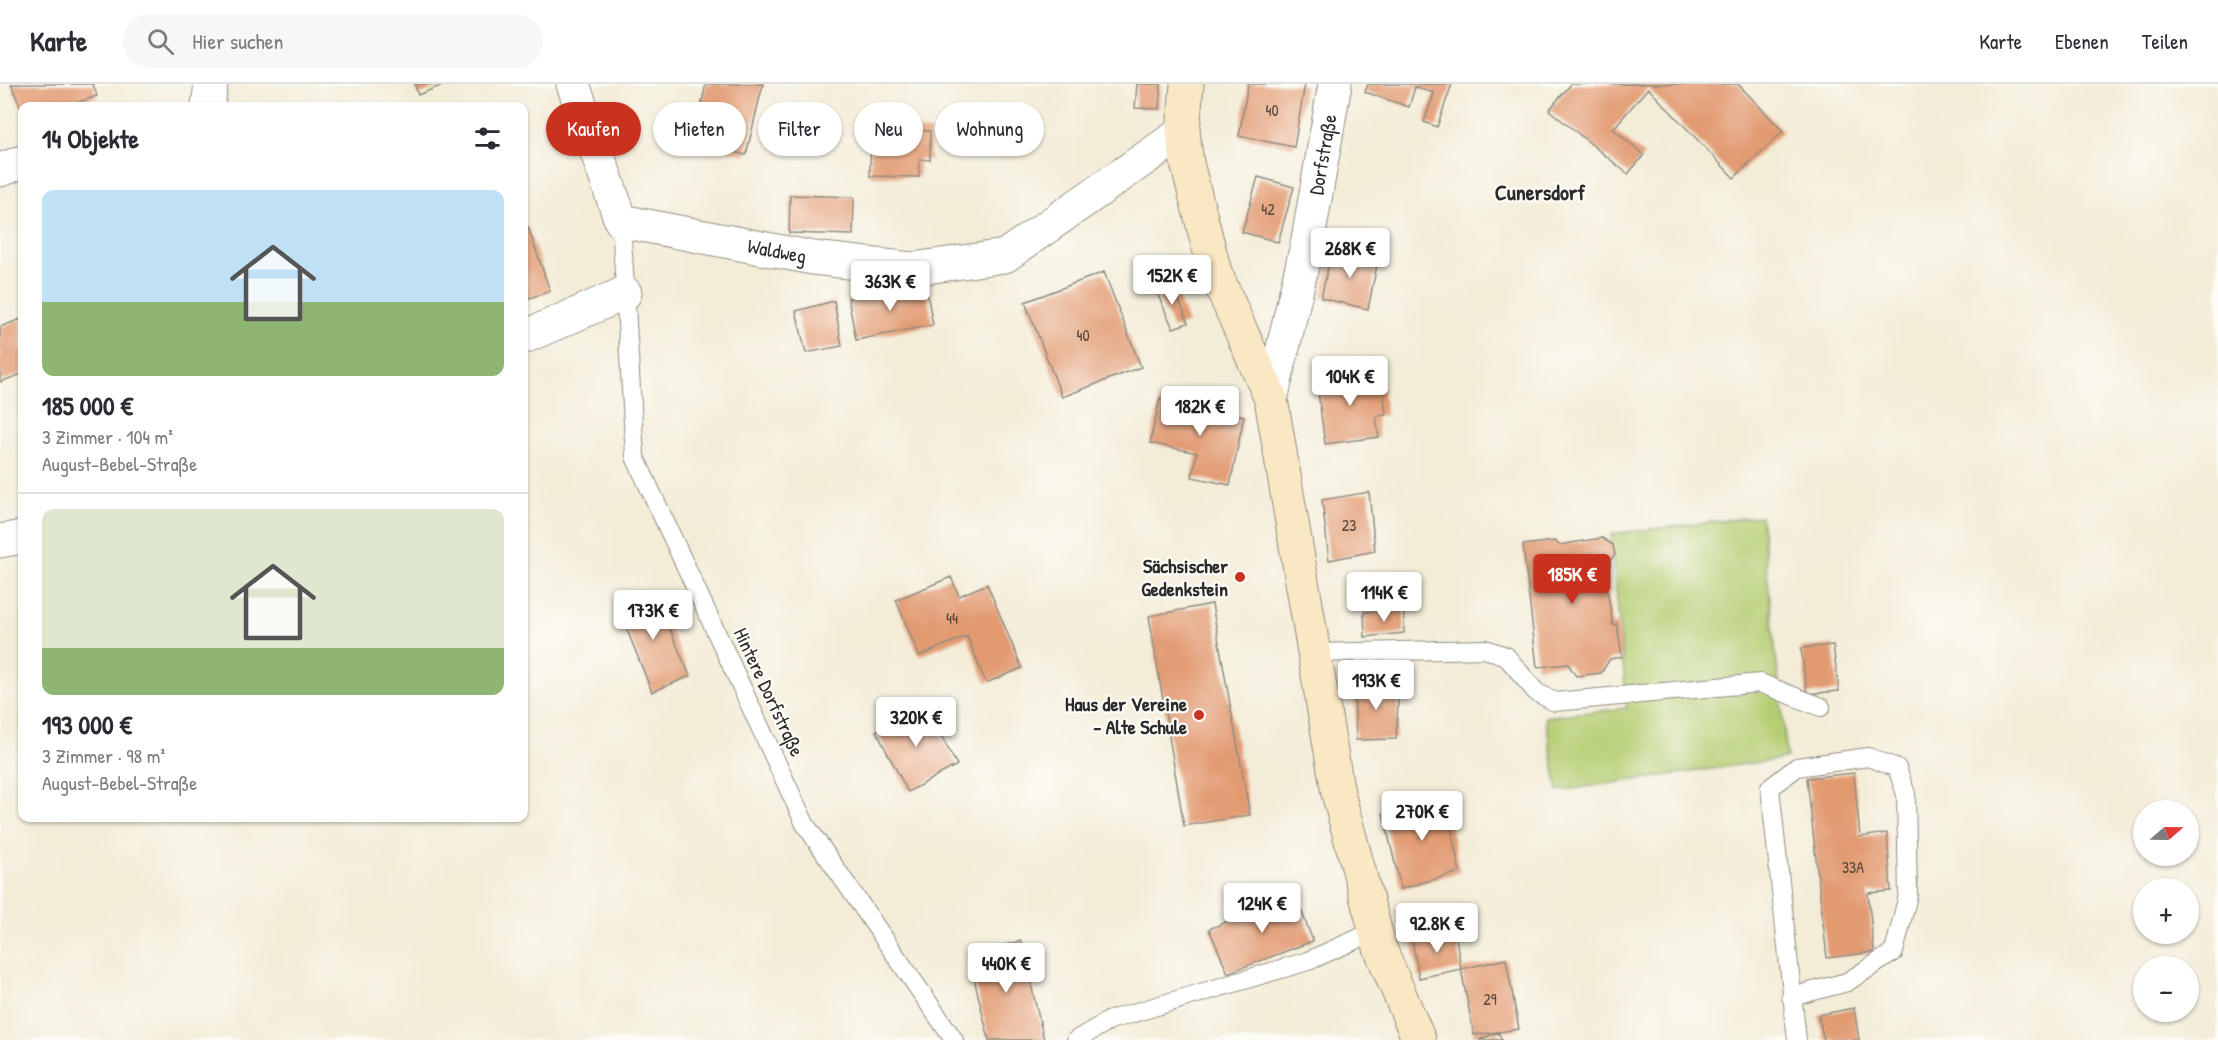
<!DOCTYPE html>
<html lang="de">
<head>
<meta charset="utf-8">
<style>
	body { margin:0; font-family:"Patrick Hand",sans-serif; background:#f7f7f7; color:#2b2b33; height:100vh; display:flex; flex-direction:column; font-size:22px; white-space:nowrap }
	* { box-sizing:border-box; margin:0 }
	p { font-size:20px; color:#7c7c81 }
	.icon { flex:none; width:33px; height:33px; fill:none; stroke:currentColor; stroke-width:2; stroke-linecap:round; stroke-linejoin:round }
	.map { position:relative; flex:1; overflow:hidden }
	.drawer { position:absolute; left:18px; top:18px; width:510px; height:720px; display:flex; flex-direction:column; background:#fff; border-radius:12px; box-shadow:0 2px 4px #0004 }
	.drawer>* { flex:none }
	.hud { position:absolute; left:546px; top:18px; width:570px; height:54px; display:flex; gap:12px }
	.needle { width:39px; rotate:70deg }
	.tools { position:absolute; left:2133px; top:716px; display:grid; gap:12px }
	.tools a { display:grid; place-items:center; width:66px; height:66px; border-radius:50%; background:#fff; box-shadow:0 2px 4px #0004; font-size:30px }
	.price { position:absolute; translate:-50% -51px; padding:0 14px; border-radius:6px; background:#fff; color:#222; font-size:20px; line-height:39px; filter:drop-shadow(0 2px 3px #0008) }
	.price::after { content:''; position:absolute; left:50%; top:36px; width:18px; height:14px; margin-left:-9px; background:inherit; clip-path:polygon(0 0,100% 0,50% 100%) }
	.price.on { background:#c8321e; color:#fff }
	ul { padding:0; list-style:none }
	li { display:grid; align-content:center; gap:12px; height:318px; padding:0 24px }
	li+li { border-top:2px solid #e1e1e2 }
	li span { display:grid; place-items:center; height:186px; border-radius:12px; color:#555 }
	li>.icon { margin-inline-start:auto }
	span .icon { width:108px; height:108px; fill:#fffc; stroke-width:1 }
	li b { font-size:26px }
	h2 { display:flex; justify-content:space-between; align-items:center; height:72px; padding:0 24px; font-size:26px }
	.chip { padding:0 21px; border-radius:27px; background:#fff; box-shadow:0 2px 4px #0004; font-size:21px; line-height:54px }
	.chip.on { background:#c8321e; color:#fff }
	header { display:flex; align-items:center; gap:36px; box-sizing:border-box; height:84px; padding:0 30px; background:#fff; border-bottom:2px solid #e1e1e2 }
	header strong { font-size:28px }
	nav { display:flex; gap:33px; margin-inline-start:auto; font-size:21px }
	.search { width:420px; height:54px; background:#f7f7f7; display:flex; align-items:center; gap:15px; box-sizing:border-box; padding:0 21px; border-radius:33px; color:#7c7c81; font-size:22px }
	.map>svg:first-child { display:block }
	.green { fill:#b5ce73; stroke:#707c4f; stroke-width:1.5 }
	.building { fill:#e29a71 }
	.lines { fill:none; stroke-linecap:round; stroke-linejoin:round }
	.service-casing { stroke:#8f8c81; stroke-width:20 }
	.minor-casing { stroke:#8f8c81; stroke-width:35 }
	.secondary-casing { stroke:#8f8c81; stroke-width:35 }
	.service { stroke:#fff; stroke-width:18 }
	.minor { stroke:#fff; stroke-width:33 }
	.secondary { stroke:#fae7c3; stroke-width:33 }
	.poi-dot { fill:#c8321e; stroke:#fdfcf7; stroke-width:2 }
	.labels { text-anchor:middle; stroke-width:4.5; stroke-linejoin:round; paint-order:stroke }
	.number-label { font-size:16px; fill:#59473c }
	.street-label { font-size:20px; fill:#2b2b2b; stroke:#fdfcf7 }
	.poi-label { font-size:20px; font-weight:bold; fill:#2b2b2b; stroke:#fdfcf7; text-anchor:end }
	.quarter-label { font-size:22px; font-weight:bold; fill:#2b2b2b; stroke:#fdfcf7 }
</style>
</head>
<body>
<header>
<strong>Karte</strong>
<div class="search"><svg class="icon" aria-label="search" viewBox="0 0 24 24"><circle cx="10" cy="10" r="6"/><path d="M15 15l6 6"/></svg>Hier suchen</div>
<nav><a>Karte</a><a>Ebenen</a><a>Teilen</a></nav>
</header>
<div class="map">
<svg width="2218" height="956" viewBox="0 0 2218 956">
	<rect width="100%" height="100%" fill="#fdfcf7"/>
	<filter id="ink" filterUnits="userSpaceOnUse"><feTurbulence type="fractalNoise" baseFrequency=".0167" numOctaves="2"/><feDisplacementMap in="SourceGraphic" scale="12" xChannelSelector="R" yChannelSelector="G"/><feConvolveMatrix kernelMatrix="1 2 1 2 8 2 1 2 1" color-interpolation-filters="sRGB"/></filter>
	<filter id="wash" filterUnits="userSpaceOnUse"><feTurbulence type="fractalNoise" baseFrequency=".008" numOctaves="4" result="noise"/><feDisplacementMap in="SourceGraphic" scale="24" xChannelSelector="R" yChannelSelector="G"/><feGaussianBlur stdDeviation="1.35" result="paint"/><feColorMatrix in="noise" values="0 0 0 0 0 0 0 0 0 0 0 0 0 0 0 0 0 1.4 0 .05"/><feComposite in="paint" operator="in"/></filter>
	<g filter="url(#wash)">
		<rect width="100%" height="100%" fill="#f3ecd7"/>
		<path class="green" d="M 1761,432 L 1787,674 L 1558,707 L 1545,633 L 1627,624 L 1611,450 Z"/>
		<g id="blocks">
			<path class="building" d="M 11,0 L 93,0 L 97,12 L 67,22 L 22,22 L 22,27 Z
				M 415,0 L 445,0 L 418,11 Z
				M 706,0 L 763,0 L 746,71 L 693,58 Z
				M 1137,0 L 1161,0 L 1159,25 L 1135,24 Z
				M 1248,0 L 1305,0 L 1294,63 L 1239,52 Z
				M 1368,0 L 1452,0 L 1437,43 L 1424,38 L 1434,9 L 1415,3 L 1409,23 L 1365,8 Z
				M 1571,0 L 1738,0 L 1783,47 L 1734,94 L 1648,4 L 1613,45 L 1644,71 L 1628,90 L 1549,26 Z
				M 898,35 L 906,36 L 912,46 L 930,47 L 930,76 L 919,75 L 919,93 L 870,92 L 871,45 L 891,46 L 892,41 Z
				M 1258,93 L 1294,103 L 1278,158 L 1242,148 Z
				M 790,111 L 854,113 L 853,151 L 789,149 Z
				M 528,143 L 550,207 L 524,216 L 524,144 Z
				M 1332,165 L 1378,176 L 1368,225 L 1321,214 Z
				M 1104,188 L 1141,283 L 1062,313 L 1025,218 Z
				M 925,199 L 933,241 L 856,256 L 848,214 Z
				M 1173,200 L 1188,239 L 1173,244 L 1156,207 Z
				M 834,217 L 842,262 L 806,269 L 796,227 Z
				M 21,235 L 22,290 L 0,298 L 0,243 Z
				M 1370,286 L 1373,306 L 1383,305 L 1386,331 L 1376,332 L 1379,353 L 1325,360 L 1316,293 Z
				M 1160,314 L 1244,332 L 1230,401 L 1192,393 L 1197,369 L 1150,359 Z
				M 1369,408 L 1375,467 L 1329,476 L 1322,416 Z
				M 1602,454 L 1613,461 L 1615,471 L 1610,476 L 1610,481 L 1603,482 L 1613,541 L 1617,540 L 1622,573 L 1610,575 L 1601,589 L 1576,592 L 1568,580 L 1537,583 L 1523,461 L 1555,457 L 1559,461 Z
				M 951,493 L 959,512 L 987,500 L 1022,584 L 986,599 L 967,552 L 919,572 L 896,516 Z
				M 653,506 L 690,592 L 652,608 L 617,521 Z
				M 1212,520 L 1250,731 L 1184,742 L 1149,532 Z
				M 1404,526 L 1404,549 L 1365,553 L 1364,528 Z
				M 1833,561 L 1839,607 L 1807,610 L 1801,564 Z
				M 1354,600 L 1399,600 L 1396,655 L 1356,656 Z
				M 924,621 L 957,681 L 908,708 L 876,647 Z
				M 1854,689 L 1860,753 L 1887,749 L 1891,807 L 1868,809 L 1874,868 L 1827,874 L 1807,694 Z
				M 1444,711 L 1460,788 L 1401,805 L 1383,729 Z
				M 1295,810 L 1313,857 L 1228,889 L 1209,845 Z
				M 1455,847 L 1461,885 L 1419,894 L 1412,855 Z
				M 1021,857 L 1044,956 L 989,956 L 968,870 Z
				M 1506,875 L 1519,945 L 1498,948 L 1502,956 L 1479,956 L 1498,948 L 1474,951 L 1461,885 Z
				M 1854,924 L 1859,956 L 1824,956 L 1818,931 Z"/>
		</g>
	</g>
	<g filter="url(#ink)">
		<use href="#blocks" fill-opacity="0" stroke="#8f8c81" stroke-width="1.5"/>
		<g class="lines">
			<defs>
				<path id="service" d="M 621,137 L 635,373 L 805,740 L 954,956
					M 1316,569 L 1485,565 L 1506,572 L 1536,608 L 1555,618 L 1760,599 L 1821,623
					M 1791,913 L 1847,898 L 1894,868 L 1908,811 L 1906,710 L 1897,684 L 1868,673 L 1797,683 L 1770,704 L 1797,956
					M 1076,956 L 1110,936 L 1308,877 L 1375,847"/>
				<g id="minor">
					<path id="s1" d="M 573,0 L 621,137 L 813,174 L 912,185 L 1005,172 L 1183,48"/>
					<path d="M 208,22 L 211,0"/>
					<path d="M 0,86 L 22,78"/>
					<path d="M 524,253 L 625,209"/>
					<path id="s2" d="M 1271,315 L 1307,161 L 1335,0"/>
					<path d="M 0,457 L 22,453"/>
				</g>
				<path id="secondary" d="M 1187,0 L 1183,48 L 1187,79 L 1215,188 L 1271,315 L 1338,709 L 1380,864 L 1419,956"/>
			</defs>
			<use href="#service" class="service-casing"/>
			<use href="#minor" class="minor-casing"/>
			<use href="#secondary" class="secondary-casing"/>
			<use href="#service" class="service"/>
			<use href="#minor" class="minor"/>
			<use href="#secondary" class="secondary"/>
		</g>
	</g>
	<g class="poi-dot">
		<circle cx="1240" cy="493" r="6"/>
		<circle cx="1199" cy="631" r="6"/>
	</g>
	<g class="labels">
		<g class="number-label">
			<text x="1272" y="32">40</text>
			<text x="1268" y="131">42</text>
			<text x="1083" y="257">40</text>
			<text x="1349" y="447">23</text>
			<text x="952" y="540">44</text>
			<text x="1853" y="789">33A</text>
			<text x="1490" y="921">29</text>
		</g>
		<g class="street-label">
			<text dy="7" stroke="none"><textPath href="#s2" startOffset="250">Dorfstraße</textPath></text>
			<text dy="7" stroke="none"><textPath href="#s1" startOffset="304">Waldweg</textPath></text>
			<text transform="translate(769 608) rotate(65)" y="7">Hintere Dorfstraße</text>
		</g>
		<g class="poi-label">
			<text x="1228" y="489">Sächsischer<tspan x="1228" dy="23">Gedenkstein</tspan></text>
			<text x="1187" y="627">Haus der Vereine<tspan x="1187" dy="23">- Alte Schule</tspan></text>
		</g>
		<g class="quarter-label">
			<text x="1540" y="116">Cunersdorf</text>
		</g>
	</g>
</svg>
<div class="tools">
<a><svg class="needle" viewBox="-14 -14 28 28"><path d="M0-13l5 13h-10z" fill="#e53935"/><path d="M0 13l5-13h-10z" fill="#7c7c81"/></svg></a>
<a>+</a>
<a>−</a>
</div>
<b class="price" style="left:1350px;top:195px">268K €</b>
<b class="price" style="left:1172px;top:222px">152K €</b>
<b class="price" style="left:890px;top:228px">363K €</b>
<b class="price" style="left:1350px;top:323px">104K €</b>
<b class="price" style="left:1200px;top:353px">182K €</b>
<b class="price on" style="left:1572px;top:521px">185K €</b>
<b class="price" style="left:1384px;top:539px">114K €</b>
<b class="price" style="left:653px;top:557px">173K €</b>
<b class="price" style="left:1376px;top:627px">193K €</b>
<b class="price" style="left:916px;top:664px">320K €</b>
<b class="price" style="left:1422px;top:758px">270K €</b>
<b class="price" style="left:1262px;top:850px">124K €</b>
<b class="price" style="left:1437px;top:870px">92.8K €</b>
<b class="price" style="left:1006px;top:910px">440K €</b>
<div class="hud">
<a class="chip on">Kaufen</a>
<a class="chip">Mieten</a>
<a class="chip">Filter</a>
<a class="chip">Neu</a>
<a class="chip">Wohnung</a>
</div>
<section class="drawer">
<h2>14 Objekte<svg class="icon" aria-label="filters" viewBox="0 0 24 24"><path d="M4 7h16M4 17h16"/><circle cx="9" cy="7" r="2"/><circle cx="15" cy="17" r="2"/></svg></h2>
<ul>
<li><span style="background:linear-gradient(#bfe0f5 60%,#8fb573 0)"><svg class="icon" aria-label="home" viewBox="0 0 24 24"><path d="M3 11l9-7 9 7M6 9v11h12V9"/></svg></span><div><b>185 000 €</b><p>3 Zimmer · 104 m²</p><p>August-Bebel-Straße</p></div></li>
<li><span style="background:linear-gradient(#dfe7d0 75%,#8fb573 0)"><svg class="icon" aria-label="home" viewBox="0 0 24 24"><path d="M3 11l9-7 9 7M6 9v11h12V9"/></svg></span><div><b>193 000 €</b><p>3 Zimmer · 98 m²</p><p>August-Bebel-Straße</p></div></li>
</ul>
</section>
</div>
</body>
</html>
